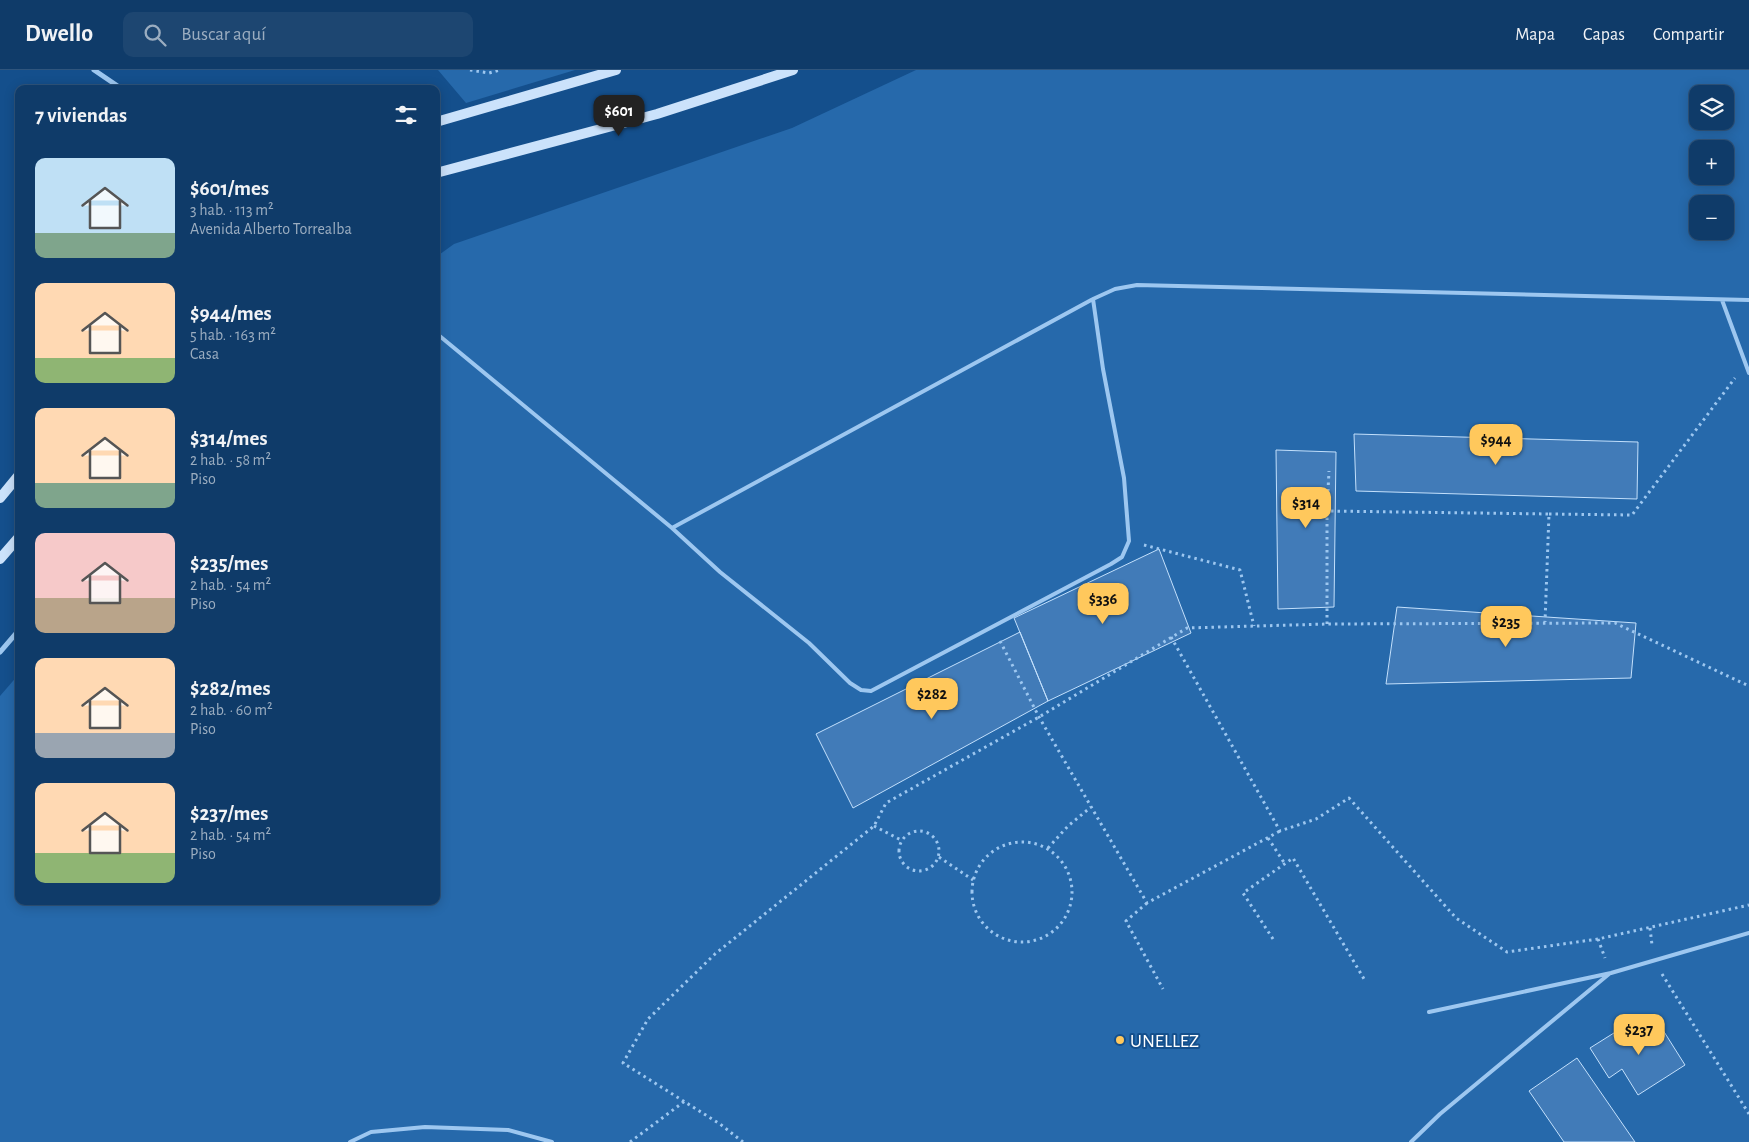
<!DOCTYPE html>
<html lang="es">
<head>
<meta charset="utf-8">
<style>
	body { margin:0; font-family:"Alegreya Sans",sans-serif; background:#1d4671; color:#f1f3f6; height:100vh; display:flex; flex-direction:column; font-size:19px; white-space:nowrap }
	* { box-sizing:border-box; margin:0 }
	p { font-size:16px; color:#9badc0 }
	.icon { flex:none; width:28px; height:28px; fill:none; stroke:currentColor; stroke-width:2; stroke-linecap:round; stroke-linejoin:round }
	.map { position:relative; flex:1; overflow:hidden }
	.details { position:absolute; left:15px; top:15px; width:425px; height:820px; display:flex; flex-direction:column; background:#0f3b69; border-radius:10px; box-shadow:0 2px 12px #0003,0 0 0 1px #2f557d }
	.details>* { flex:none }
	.fabs { position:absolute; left:1689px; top:15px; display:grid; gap:10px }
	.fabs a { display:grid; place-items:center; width:45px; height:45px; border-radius:10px; background:#0f3b69; box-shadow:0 2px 12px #0003,0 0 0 1px #2f557d; font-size:25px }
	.price { position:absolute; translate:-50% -42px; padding:0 11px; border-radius:10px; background:#ffc85c; color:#111; font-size:16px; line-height:32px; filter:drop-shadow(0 1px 2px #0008) }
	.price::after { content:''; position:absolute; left:50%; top:30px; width:15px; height:11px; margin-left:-8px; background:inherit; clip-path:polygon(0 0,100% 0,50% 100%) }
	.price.selected { background:#222; color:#fff }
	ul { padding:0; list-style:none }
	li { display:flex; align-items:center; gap:15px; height:125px; padding:0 20px }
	li span { display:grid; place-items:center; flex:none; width:140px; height:100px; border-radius:10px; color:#555 }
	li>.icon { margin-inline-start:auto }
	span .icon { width:60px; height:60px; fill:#fffc; stroke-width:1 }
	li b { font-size:21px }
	h2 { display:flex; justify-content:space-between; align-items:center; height:60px; padding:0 20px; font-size:21px }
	header { display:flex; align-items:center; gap:30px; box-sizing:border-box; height:70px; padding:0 25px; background:#0f3b69; border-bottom:1px solid #2f557d }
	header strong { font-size:24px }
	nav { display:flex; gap:28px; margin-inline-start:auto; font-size:18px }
	.search { width:350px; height:45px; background:#1d4671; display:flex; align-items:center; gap:12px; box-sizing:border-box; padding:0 18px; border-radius:10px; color:#9badc0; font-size:19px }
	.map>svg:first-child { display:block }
	.green { fill:#2669ab; fill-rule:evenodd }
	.building { fill:#417bb8; stroke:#c3e0fc }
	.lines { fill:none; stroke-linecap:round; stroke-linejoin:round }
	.path { stroke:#9dc7f0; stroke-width:3; stroke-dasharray:2.5 4; stroke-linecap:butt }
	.lane { stroke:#9dc7f0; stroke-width:4 }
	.street { stroke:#9dc7f0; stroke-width:5 }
	.secondary { stroke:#cbe2fb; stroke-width:10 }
	.poi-dot { fill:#ffc85c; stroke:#144f8c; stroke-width:2 }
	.labels { text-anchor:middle; stroke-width:4; stroke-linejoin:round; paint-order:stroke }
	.poi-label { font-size:19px; fill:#fff; stroke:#144f8c; text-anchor:start }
</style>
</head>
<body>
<header>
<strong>Dwello</strong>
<div class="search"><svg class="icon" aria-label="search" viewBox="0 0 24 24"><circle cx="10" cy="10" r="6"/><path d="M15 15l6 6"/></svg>Buscar aquí</div>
<nav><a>Mapa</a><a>Capas</a><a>Compartir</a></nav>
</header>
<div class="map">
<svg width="1749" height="1072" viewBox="0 0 1749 1072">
	<rect width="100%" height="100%" fill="#144f8c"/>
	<path class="green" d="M 438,0 L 575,0 L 466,33 Z
		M 916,0 L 1749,0 L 1749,1072 L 0,1072 L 0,626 L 19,604 L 19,831 L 436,831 L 436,187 L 454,174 L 792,58 ZM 1698,24 L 1725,24 L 1725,51 L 1698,51 ZM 1698,79 L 1725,79 L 1725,106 L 1698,106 ZM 1698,134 L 1725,134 L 1725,161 L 1698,161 Z"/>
	<path class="building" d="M 1354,364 L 1638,372 L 1637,429 L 1356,421 Z
		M 1276,380 L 1336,382 L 1334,537 L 1278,539 Z
		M 1159,479 L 1191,563 L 1048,631 L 1014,548 Z
		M 1397,537 L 1636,553 L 1631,608 L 1386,614 Z
		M 1020,562 L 1048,631 L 853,738 L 816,664 Z
		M 1656,949 L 1685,995 L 1638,1025 L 1622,999 L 1609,1008 L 1590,978 L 1625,956 L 1631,965 Z
		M 1577,988 L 1635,1072 L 1564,1072 L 1529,1021 Z"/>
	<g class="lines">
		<path class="path" d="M 470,0 L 489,3 L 500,0
			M 1327,441 L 1329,401
			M 1549,444 L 1632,445 L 1735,308
			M 1144,475 L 1240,500 L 1254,556
			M 1327,554 L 1327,441 L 1549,444 L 1545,552
			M 1171,567 L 1280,761 L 1316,749 L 1349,728 L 1456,848 L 1507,882 L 1598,869 L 1749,835
			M 1000,571 L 1039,647 L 1147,833 L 1280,761
			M 874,756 L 901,770
			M899 781a20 20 0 1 1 40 0a20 20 0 1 1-40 0Z
			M 1268,768 L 1285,794
			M972 822a50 50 0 1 1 100 0a50 50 0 1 1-100 0Z
			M 1048,778 L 1068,756 L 1091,737
			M 939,787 L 973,810
			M 1147,833 L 1126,851 L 1163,919
			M 1650,858 L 1652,875
			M 1273,869 L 1243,823 L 1293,788 L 1364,909
			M 1598,869 L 1605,888
			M 1662,904 L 1749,1044
			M 630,1072 L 685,1031
			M 743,1072 L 720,1054 L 623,993 L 648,949 L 715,884 L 874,756 L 886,733 L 1039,647 L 1187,558 L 1327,554 L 1615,553 L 1749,616"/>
		<path class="lane" d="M 1722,230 L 1749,303
			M 436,263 L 672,458 L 720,502 L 809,573 L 850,613 L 861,620 L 871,621 L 1111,494 L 1122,487 L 1129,471 L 1124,408 L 1103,299 L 1093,229
			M 672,458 L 1093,229 L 1115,219 L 1137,215 L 1749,230
			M 1429,942 L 1611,903 L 1749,863
			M 350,1072 L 371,1062 L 425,1057 L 508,1060 L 552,1072
			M 1411,1072 L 1440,1044 L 1609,904"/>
		<path class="street" d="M 94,0 L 122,19
			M 0,582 L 19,560"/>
		<path class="secondary" d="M 271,19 L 296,19
			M 436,52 L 616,0
			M 436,103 L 657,44 L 793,0
			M 0,428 L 19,405
			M 0,489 L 19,467"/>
	</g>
	<circle class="poi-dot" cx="1120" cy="970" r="5"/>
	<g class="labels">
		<g class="poi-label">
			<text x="1130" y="977">UNELLEZ</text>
		</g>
	</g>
</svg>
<div class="fabs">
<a><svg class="icon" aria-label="layers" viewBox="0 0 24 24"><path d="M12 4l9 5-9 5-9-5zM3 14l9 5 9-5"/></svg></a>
<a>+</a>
<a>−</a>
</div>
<b class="price selected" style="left:619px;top:67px">$601</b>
<b class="price" style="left:1496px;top:396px">$944</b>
<b class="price" style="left:1306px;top:459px">$314</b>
<b class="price" style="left:1103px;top:555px">$336</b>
<b class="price" style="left:1506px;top:578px">$235</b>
<b class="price" style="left:932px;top:650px">$282</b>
<b class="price" style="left:1639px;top:986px">$237</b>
<section class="details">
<h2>7 viviendas<svg class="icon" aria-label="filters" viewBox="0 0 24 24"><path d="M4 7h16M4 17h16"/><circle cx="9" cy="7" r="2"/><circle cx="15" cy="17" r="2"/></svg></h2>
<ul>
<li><span style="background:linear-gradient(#bfe0f5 75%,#7fa58c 0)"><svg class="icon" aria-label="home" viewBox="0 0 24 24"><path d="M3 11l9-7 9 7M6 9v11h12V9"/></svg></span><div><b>$601/mes</b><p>3 hab. · 113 m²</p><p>Avenida Alberto Torrealba</p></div></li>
<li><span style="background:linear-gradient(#ffd9b3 75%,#8fb573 0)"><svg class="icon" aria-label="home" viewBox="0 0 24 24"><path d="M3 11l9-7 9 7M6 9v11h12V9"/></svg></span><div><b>$944/mes</b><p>5 hab. · 163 m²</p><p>Casa</p></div></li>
<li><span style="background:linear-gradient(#ffd9b3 75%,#7fa58c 0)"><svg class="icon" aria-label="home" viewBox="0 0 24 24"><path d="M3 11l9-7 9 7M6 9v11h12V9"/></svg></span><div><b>$314/mes</b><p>2 hab. · 58 m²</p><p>Piso</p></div></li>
<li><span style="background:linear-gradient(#f6c9c9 65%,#b9a48a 0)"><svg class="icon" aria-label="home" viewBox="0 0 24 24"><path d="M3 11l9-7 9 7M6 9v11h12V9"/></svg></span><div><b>$235/mes</b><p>2 hab. · 54 m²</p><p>Piso</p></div></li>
<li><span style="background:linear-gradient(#ffd9b3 75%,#9aa5b1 0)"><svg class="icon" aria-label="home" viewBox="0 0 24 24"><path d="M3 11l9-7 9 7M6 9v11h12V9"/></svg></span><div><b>$282/mes</b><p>2 hab. · 60 m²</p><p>Piso</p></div></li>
<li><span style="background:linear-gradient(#ffd9b3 70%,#8fb573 0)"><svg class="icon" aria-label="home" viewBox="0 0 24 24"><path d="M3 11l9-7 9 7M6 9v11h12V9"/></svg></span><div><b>$237/mes</b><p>2 hab. · 54 m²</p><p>Piso</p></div></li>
</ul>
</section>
</div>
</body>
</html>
